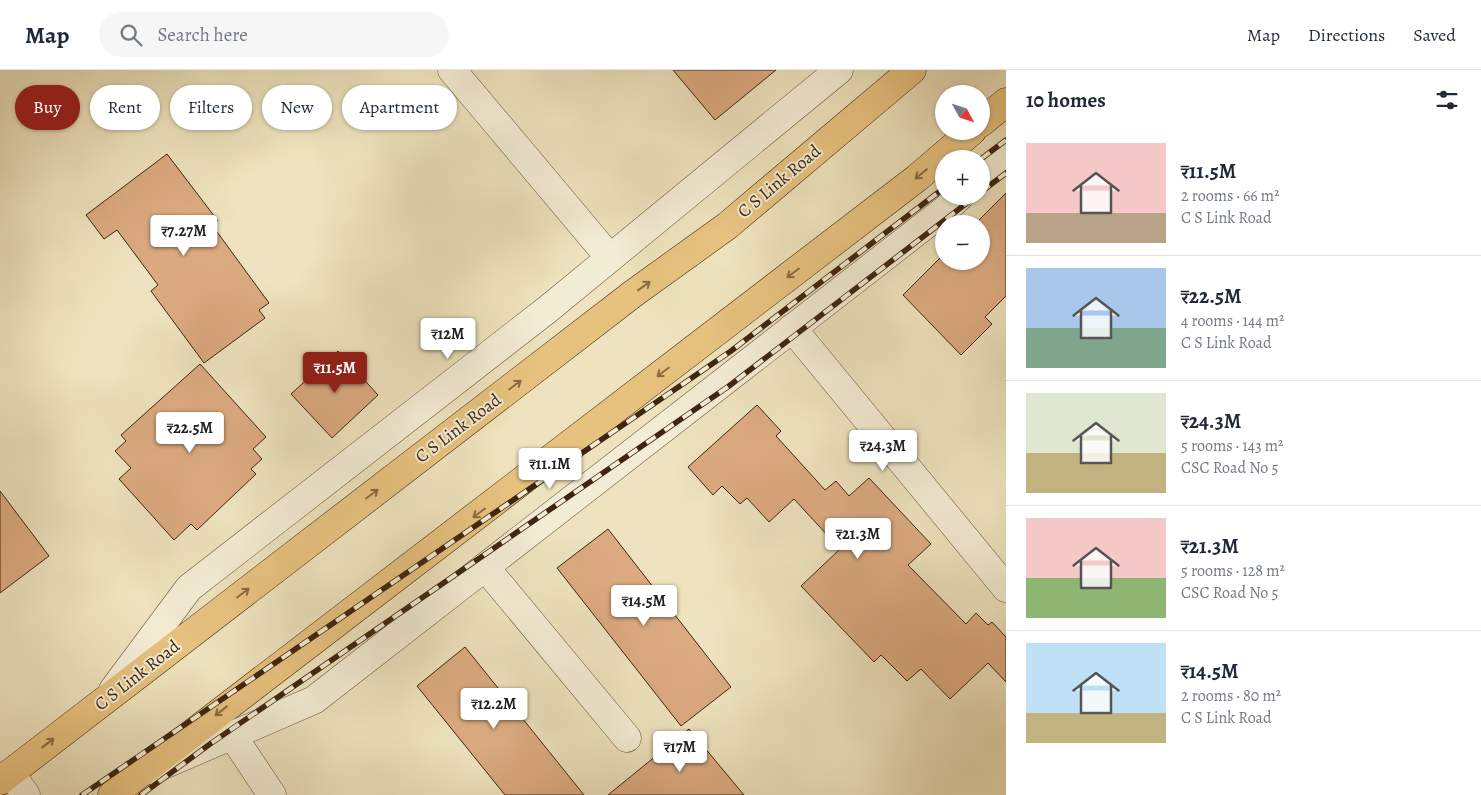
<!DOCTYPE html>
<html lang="en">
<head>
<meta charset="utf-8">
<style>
	body { margin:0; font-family:Alegreya,serif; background:#f6f6f7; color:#1f2937; height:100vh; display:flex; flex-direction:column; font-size:19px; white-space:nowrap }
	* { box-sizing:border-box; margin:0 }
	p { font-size:16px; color:#747a83 }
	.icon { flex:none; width:28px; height:28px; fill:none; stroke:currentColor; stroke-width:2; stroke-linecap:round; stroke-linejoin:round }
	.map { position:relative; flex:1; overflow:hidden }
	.details { display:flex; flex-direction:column; background:#fff; width:475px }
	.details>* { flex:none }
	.hud { position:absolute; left:15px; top:15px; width:475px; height:45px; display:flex; gap:10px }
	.needle { width:32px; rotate:130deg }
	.tools { position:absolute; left:935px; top:15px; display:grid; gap:10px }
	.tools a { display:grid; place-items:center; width:55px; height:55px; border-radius:50%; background:#fff; box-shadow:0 1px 4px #0004; font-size:25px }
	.price { position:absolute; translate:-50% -42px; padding:0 11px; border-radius:5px; background:#fff; color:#222; font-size:16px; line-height:32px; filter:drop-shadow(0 1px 2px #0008) }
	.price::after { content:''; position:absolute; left:50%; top:30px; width:15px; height:11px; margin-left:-8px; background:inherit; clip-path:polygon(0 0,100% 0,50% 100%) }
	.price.active { background:#8f2418; color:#fff }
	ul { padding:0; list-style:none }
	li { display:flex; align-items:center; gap:15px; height:125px; padding:0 20px }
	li+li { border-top:1px solid #e0e1e3 }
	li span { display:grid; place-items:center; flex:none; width:140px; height:100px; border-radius:0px; color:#555 }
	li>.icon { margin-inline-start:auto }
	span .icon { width:60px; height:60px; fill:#fffc; stroke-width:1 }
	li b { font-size:21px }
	h2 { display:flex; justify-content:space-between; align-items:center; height:60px; padding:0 20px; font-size:21px }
	.tag { padding:0 18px; border-radius:22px; background:#fff; box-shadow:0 1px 4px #0004; font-size:18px; line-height:45px }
	.tag.active { background:#8f2418; color:#fff }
	header { display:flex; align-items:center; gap:30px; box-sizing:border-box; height:70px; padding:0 25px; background:#fff; border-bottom:1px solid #e0e1e3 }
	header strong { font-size:24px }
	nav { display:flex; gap:28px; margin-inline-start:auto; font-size:18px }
	.search { width:350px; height:45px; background:#f6f6f7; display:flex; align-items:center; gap:12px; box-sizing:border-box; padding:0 18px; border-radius:28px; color:#747a83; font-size:19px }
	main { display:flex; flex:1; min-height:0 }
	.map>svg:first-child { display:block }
	.building { fill:#dcaa80; stroke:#3e2510 }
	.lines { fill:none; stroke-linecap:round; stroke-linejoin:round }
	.pedestrian-casing { stroke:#6a543c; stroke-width:29 }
	.minor-casing { stroke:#6a543c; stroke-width:29 }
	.tertiary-casing { stroke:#6a543c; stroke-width:29 }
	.primary-casing { stroke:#3e2510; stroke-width:29 }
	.pedestrian { stroke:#f4edd5; stroke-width:28 }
	.minor { stroke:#f4edd5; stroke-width:28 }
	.tertiary { stroke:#f4edd5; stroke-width:28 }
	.primary { stroke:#e7c27f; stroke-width:28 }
	.rail-casing { stroke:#3e2510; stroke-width:5.5 }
	.rail { stroke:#f4edd5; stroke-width:4; stroke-dasharray:11; stroke-linecap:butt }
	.oneway { stroke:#8a6c42 }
	.labels { text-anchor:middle; stroke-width:4; stroke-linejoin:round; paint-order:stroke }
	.street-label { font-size:18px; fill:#3e2510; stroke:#f4edd5 }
</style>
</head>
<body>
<header>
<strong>Map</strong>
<div class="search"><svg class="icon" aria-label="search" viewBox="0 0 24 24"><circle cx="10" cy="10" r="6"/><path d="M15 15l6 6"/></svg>Search here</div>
<nav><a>Map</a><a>Directions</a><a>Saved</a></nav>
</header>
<main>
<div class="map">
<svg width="1006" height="725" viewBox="0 0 1006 725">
	<rect width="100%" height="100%" fill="#eee3be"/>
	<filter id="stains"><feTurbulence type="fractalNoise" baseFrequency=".004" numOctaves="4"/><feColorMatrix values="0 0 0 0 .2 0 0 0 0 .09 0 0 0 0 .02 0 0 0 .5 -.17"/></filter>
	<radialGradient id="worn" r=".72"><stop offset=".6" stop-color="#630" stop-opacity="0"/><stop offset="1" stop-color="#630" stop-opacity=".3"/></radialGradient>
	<path class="building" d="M 673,0 L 776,0 L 715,50 Z
		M 167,84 L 218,151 L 212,155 L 269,233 L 259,240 L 265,248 L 204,293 L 151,221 L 158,215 L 117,160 L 104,169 L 86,145 Z
		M 1006,123 L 1006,226 L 985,247 L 992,254 L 961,285 L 903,225 L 944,184 L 944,191 L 981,191 L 981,154 L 975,154 Z
		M 338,281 L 378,325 L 332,368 L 291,324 Z
		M 200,294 L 266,367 L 253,379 L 262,389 L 251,399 L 256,404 L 197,460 L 191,454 L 174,470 L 119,409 L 131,398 L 115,381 L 126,371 L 121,365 Z
		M 757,335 L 781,361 L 776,366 L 825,420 L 836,411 L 849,426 L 869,408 L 931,474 L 908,495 L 966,554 L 976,543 L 988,555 L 992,552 L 1006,567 L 1006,612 L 988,593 L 950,629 L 921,599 L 907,611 L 881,585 L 874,592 L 801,516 L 840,479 L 794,429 L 769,452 L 747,428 L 740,434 L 722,416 L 713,425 L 688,397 Z
		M 0,421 L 49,486 L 0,523 Z
		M 608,459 L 731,617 L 681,656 L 557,498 Z
		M 465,577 L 584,725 L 505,725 L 417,616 Z
		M 689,659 L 744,725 L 608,725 Z"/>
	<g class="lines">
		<defs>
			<path id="pedestrian" d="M 485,497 L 627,668
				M 232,665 L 272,725"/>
			<path id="minor" d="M 452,0 L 610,188
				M 981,107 L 1006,85
				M 792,258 L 1006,518
				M 113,620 L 189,518 L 548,239 L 839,0
				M 152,700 L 314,630 L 946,139 L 960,126"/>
			<path id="tertiary" d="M 10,703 L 26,725"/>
			<path id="primary" d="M 981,53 L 1006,32
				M 0,711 L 634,223 L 727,156 L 912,0
				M 112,725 L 917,108 L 972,61"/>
		</defs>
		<use href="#pedestrian" class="pedestrian-casing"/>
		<use href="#minor" class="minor-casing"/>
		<use href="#tertiary" class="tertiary-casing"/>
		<use href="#primary" class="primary-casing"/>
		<use href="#pedestrian" class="pedestrian"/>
		<use href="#minor" class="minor"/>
		<use href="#tertiary" class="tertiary"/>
		<use href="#primary" class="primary"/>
		<defs>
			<path id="rail" d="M 981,89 L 1006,70
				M 981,122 L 1006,103
				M 82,725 L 731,281 L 944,118
				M 141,725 L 210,674 L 729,316 L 976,126"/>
		</defs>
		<use href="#rail" class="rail-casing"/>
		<use href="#rail" class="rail"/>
	</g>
	<defs><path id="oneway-shaft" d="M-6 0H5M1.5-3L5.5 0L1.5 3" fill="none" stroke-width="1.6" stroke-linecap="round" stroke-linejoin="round" transform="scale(1.25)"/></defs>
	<g class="oneway">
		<use href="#oneway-shaft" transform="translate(921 104) rotate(140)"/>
		<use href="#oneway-shaft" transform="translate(793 203) rotate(143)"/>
		<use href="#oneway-shaft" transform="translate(644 216) rotate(-36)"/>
		<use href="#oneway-shaft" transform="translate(663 302) rotate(143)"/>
		<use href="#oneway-shaft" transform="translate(515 315) rotate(-37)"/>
		<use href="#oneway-shaft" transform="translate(372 424) rotate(-37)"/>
		<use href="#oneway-shaft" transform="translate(479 443) rotate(143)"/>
		<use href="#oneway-shaft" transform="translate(243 523) rotate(-37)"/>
		<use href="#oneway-shaft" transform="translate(221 641) rotate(142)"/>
		<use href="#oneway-shaft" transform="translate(48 673) rotate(-38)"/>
	</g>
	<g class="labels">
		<g class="street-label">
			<text transform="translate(779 111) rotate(-40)" y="6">C S Link Road</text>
			<text transform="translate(458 358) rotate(-37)" y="6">C S Link Road</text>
			<text transform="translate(137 605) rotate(-38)" y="6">C S Link Road</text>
		</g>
	</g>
	<rect width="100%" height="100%" filter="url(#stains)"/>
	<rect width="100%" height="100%" fill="url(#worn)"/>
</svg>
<div class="tools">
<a><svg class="needle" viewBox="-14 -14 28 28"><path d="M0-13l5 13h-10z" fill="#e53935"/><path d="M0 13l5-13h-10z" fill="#747a83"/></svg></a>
<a>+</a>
<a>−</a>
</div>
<b class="price" style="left:184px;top:187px">₹7.27M</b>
<b class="price" style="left:448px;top:290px">₹12M</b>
<b class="price active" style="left:335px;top:324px">₹11.5M</b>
<b class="price" style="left:190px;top:384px">₹22.5M</b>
<b class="price" style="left:883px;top:402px">₹24.3M</b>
<b class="price" style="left:550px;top:420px">₹11.1M</b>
<b class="price" style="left:858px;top:490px">₹21.3M</b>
<b class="price" style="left:644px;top:557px">₹14.5M</b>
<b class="price" style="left:494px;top:660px">₹12.2M</b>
<b class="price" style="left:680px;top:703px">₹17M</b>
<div class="hud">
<a class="tag active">Buy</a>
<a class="tag">Rent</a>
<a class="tag">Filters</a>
<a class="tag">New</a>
<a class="tag">Apartment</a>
</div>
</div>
<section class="details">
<h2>10 homes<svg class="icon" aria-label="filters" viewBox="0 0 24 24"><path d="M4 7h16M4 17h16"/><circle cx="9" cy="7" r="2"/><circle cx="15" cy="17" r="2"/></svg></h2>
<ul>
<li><span style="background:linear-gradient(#f6c9c9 70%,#b9a48a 0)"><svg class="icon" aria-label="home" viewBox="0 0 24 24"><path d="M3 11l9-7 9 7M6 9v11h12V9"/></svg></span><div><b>₹11.5M</b><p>2 rooms · 66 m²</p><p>C S Link Road</p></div></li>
<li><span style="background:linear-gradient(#a9c7e8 60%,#7fa58c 0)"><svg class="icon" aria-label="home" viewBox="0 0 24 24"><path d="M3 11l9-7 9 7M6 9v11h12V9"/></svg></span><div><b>₹22.5M</b><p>4 rooms · 144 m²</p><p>C S Link Road</p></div></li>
<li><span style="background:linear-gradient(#dfe7d0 60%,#c2b280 0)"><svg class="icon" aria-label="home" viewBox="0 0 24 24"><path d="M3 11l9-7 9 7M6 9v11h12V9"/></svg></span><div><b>₹24.3M</b><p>5 rooms · 143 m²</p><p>CSC Road No 5</p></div></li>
<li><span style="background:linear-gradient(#f6c9c9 60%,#8fb573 0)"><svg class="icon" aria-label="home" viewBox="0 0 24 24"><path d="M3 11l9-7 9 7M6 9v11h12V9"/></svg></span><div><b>₹21.3M</b><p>5 rooms · 128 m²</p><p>CSC Road No 5</p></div></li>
<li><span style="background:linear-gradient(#bfe0f5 70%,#c2b280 0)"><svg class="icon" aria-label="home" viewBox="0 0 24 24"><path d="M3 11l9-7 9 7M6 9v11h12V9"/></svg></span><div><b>₹14.5M</b><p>2 rooms · 80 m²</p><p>C S Link Road</p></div></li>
</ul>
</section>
</main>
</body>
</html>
